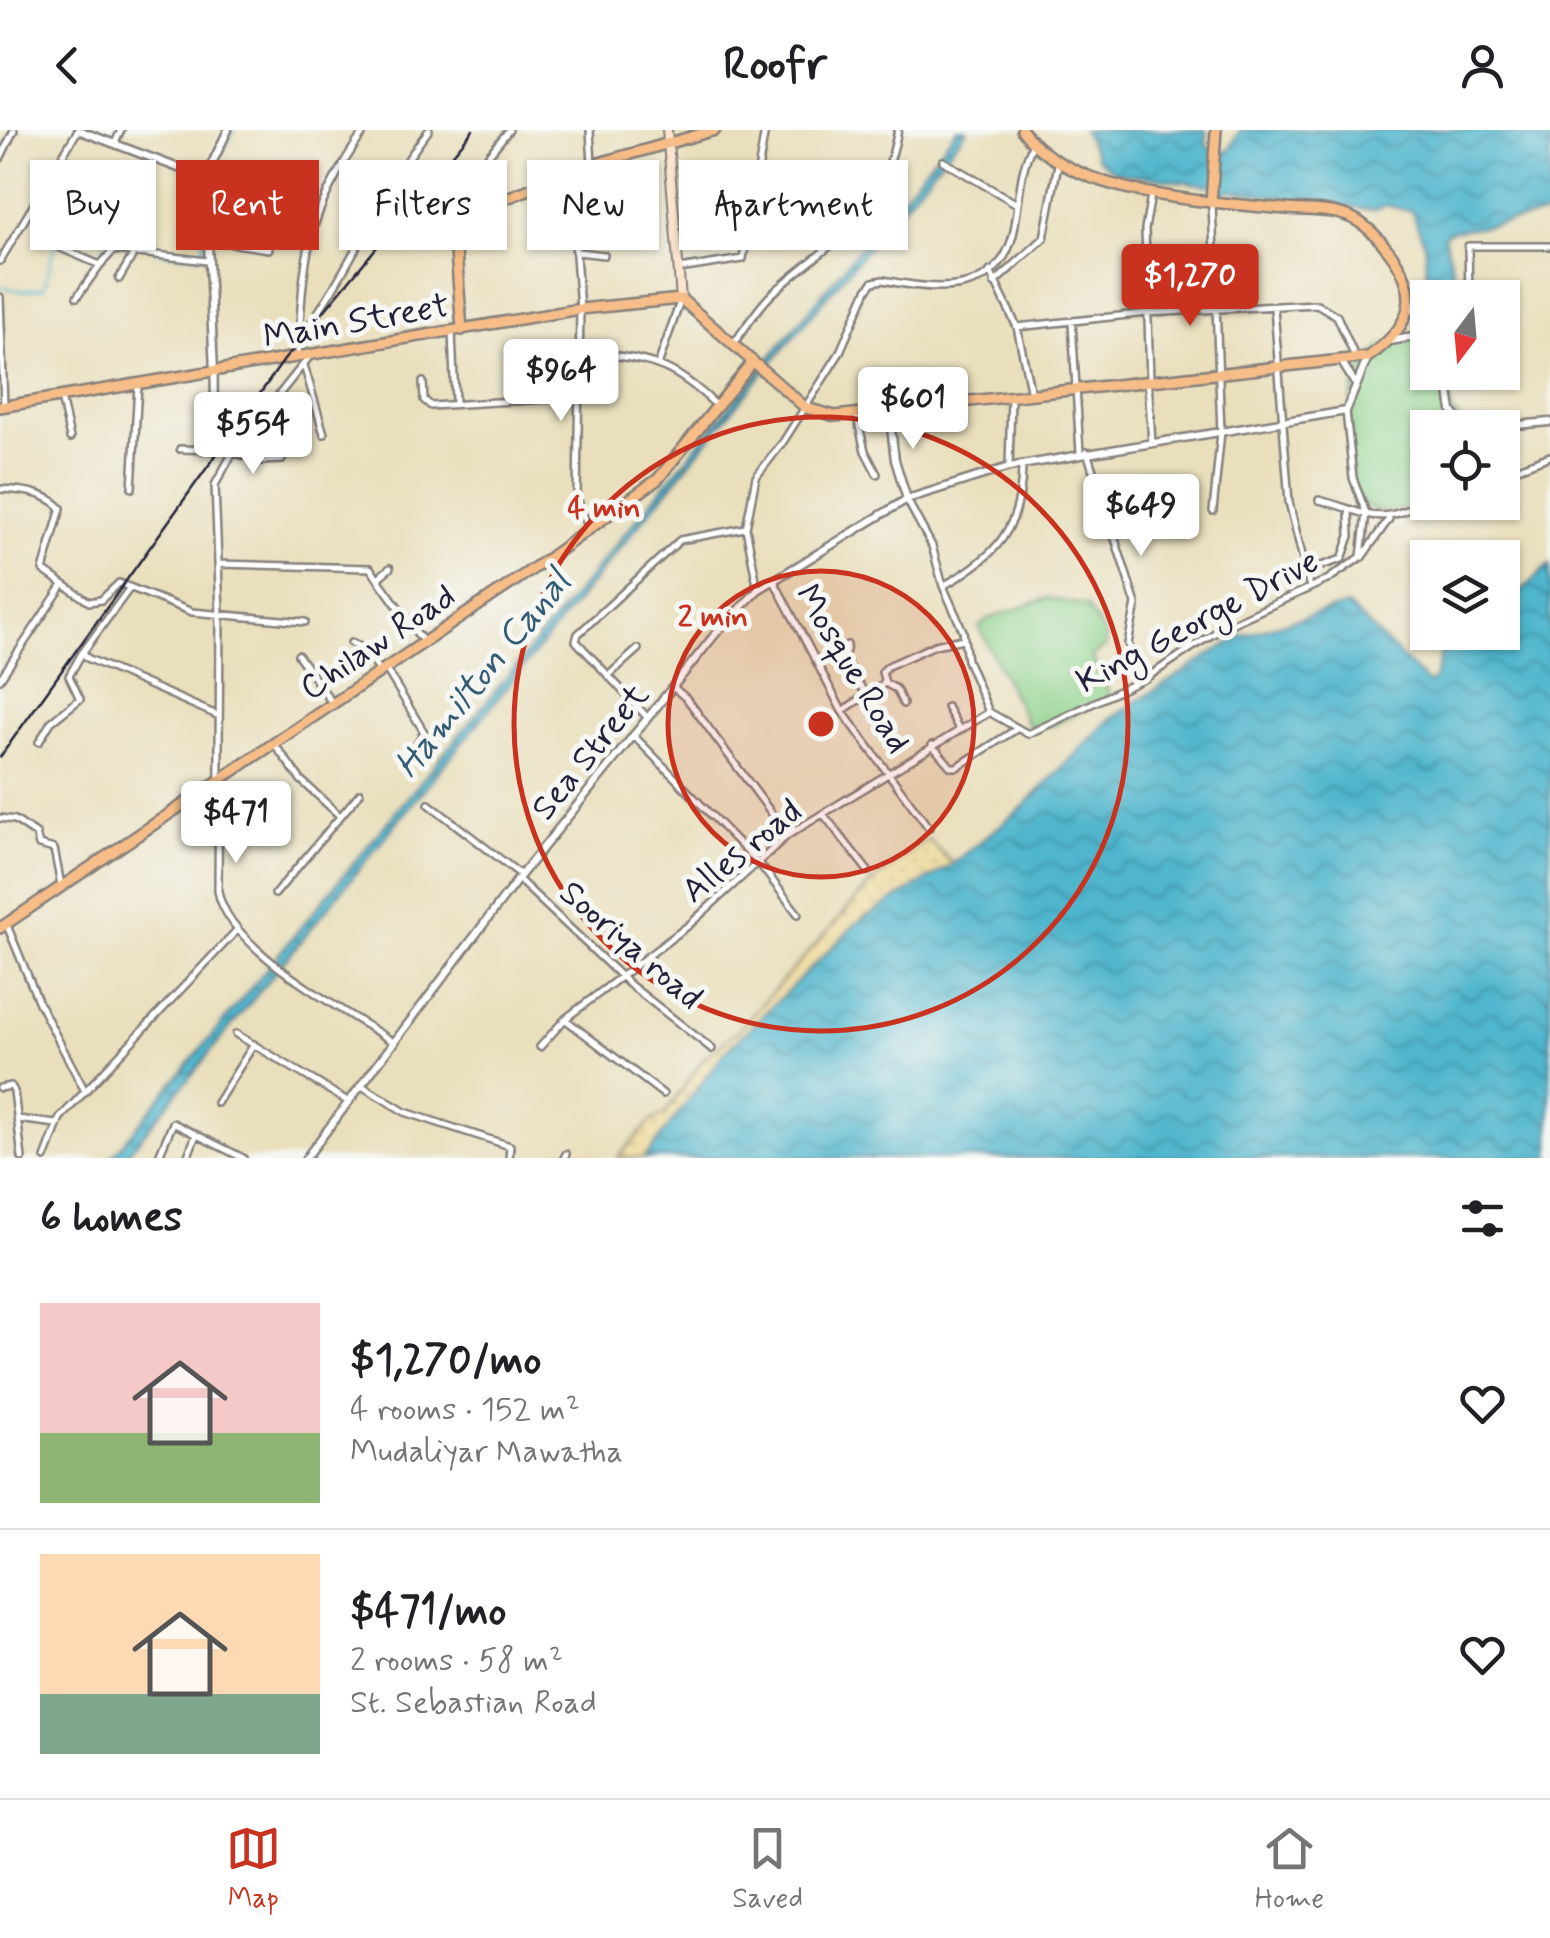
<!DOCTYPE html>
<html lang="en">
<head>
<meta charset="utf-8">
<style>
	body { margin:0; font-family:Mynerve,sans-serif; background:#f2f2f2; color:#202124; height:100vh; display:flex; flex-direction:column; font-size:38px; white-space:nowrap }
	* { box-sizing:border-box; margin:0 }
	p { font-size:32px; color:#757577 }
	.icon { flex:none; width:55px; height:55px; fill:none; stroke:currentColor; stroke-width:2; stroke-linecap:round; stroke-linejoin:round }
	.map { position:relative; height:1028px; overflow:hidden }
	.details { display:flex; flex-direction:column; background:#fff; flex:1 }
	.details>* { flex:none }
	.guide { position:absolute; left:30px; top:30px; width:1000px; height:90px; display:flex; gap:20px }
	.needle { width:65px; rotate:196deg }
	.tools { position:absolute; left:1410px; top:150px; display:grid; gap:20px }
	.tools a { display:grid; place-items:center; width:110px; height:110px; border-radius:0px; background:#fff; box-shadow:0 2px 8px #0004; font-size:50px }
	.price { position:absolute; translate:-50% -85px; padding:0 22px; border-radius:10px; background:#fff; color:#222; font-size:32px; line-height:65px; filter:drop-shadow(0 2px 5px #0008) }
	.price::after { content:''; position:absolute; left:50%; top:60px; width:30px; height:22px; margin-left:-15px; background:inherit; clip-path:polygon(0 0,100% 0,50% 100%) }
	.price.active { background:#c8321e; color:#fff }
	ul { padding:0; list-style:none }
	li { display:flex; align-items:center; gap:30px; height:250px; padding:0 40px }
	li+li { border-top:2px solid #e0e0e0 }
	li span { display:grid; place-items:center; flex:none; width:280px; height:200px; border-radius:0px; color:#555 }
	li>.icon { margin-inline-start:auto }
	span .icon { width:120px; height:120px; fill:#fffc; stroke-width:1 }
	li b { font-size:42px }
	h2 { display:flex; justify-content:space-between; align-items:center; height:120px; padding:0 40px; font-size:42px }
	.chip { padding:0 35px; border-radius:0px; background:#fff; box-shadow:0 2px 8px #0004; font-size:35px; line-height:90px }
	.chip.active { background:#c8321e; color:#fff }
	header { display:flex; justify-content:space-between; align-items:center; height:130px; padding:0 40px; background:#fff; font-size:45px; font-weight:800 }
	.tab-bar { display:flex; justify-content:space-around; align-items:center; height:140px; border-top:2px solid #e0e0e0; background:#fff; font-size:28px; color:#757577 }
	.tab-bar a { display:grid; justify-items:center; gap:5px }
	.tab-bar .active { color:#c8321e }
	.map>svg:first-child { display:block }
	.sand { fill:url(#sand-dots); stroke:#887e6c; stroke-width:2.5 }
	.park { fill:#8ed18a; stroke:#587a62; stroke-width:2.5 }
	.water { fill:url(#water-waves); stroke:#386c84; stroke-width:2.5 }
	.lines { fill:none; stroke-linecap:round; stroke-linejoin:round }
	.stream { stroke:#4fb6cd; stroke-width:2.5 }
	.minor-casing { stroke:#86807c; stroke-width:10 }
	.tertiary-casing { stroke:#86807c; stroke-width:11 }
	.secondary-casing { stroke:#86807c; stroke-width:12 }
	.primary-casing { stroke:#86807c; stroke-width:14 }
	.minor { stroke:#fff; stroke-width:5 }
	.tertiary { stroke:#fff; stroke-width:6 }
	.secondary { stroke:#fce5cf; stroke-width:8 }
	.primary { stroke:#f7bd88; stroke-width:9 }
	.rail { stroke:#22223b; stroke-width:2.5 }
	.ring { fill:none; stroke:#c8321e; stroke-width:5 }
	.labels { text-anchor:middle; stroke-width:10; stroke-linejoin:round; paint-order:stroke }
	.street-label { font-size:35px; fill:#22223b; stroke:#f6f6f2 }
	.water-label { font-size:38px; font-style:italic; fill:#345d75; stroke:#f6f6f2 }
	.centre { fill:#c8321e; stroke:#f6f6f2; stroke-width:5 }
	.ring-label { font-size:30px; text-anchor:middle; font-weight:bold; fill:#c8321e; stroke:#f6f6f2; stroke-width:10; stroke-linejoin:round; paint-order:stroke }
</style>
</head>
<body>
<header><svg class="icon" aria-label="back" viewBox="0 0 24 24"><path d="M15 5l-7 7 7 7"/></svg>Roofr<svg class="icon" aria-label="person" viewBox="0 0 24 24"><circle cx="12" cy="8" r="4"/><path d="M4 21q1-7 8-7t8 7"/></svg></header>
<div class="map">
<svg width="1550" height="1028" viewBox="0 0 1550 1028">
	<defs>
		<pattern id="sand-dots" width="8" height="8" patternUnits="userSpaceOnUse" patternTransform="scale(2.5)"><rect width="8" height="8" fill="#eeda9e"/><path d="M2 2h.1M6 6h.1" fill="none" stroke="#ccbb89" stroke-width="1.8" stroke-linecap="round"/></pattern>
		<pattern id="water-waves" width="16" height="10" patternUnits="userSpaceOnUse" patternTransform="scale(2.5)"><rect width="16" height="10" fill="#4fb6cd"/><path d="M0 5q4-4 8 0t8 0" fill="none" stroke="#4194a8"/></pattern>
	</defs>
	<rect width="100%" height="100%" fill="#f6f6f2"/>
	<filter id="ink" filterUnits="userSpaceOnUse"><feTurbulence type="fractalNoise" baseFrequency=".01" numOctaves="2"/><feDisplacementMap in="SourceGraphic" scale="20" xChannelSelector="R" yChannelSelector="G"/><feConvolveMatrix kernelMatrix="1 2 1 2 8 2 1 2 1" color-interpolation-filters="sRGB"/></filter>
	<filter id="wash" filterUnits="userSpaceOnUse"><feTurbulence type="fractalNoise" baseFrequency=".0048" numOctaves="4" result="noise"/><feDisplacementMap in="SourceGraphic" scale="40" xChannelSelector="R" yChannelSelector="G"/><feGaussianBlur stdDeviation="2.25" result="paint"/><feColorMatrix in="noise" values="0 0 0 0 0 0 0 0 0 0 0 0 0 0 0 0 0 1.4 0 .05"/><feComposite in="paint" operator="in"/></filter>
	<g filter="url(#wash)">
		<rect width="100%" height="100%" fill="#e9dfbc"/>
		<path class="sand" d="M 928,709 L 953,734 L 858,792 L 724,923 L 658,1016 L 645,1028 L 617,1028 L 652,990 L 664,985 L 704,928 L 737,901 L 873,751 Z"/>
		<path class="park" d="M 1401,208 L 1427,210 L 1428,242 L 1446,243 L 1452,281 L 1465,297 L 1428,298 L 1427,370 C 1397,381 1379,391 1353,366 C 1352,312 1332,230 1401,208 Z
			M 1048,468 L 1087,476 L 1105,505 L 1106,516 L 1092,527 L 1111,566 L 1054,595 L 1029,597 L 979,497 L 987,489 Z"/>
		<path class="water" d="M 957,0 L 967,0 L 753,255 L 124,1028 L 111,1028 Z
			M 1083,0 L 1206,0 L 1207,17 L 1228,22 L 1240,0 L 1495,0 L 1505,4 L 1550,0 L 1550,84 C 1518,90 1483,97 1449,101 L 1444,106 L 1460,167 L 1429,167 L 1424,113 L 1412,81 L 1386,75 L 1374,80 L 1229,60 L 1221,65 L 1214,56 L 1115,42 L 1097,28 Z
			M 1550,434 L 1550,1028 L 645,1028 L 724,923 L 858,792 L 953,734 L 1023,677 L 1111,588 L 1240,506 L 1347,475 L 1429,554 L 1435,547 L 1441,522 L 1468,503 L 1502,502 L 1503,478 Z"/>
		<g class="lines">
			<path class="stream" d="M 222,25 L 234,0
				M 164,123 L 204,126 L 203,79
				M 0,157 L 23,161 L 44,158 L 56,110 L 98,128 L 113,96 L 153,107 L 156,123"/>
		</g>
	</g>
	<g filter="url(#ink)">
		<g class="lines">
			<defs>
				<path id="minor" d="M 590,0 L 592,35
					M 115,13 L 121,0
					M 0,29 L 14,0
					M 943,31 L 1017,74
					M 570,45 L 580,179 L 577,368 L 589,399
					M 206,69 L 315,86
					M 1212,74 L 1221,302 L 1213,381
					M 460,86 L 475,42 L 509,0
					M 208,110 L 269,119
					M 56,116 L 100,135 L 114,120 L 207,131
					M 578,122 L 604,125
					M 0,131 L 78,0
					M 679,139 L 743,129 L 765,0
					M 990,141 L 1017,197 L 1031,264
					M 119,149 L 134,123
					M 994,153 L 1044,108 L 1058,34
					M 0,167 L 4,276
					M 77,167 L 100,135
					M 1469,168 L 1468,116 L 1550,116
					M 1274,178 L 1289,372 L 1310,458
					M 1072,192 L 1080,323
					M 1017,197 L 1147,183 L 1317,174 L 1337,186 L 1355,227
					M 452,202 L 455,272
					M 299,209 C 349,144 378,65 429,0
					M 734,213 C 746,197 758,177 773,163 C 838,104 879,97 898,0
					M 580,219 C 647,233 663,225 716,275
					M 298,225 C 304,122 305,87 365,0
					M 310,226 L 233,322 L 215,355 L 220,484 L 218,761 C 228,820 346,881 395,913
					M 659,232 L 681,169
					M 304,235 L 324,304
					M 1150,249 L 1145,99 L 1151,65
					M 1148,251 L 1152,313
					M 423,252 L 424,270 L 431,276 L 579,267
					M 61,267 L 70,308
					M 857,287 L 865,321 L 877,344
					M 180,319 L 215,320 L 214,241
					M 233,322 L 259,331 L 282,330
					M 1087,322 L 1136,474 L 1128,514 L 1146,548
					M 1009,337 L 1011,267
					M 1502,344 L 1550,326
					M 132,358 L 138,255
					M 0,359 C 21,360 46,362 61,378 L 43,440 L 89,472 L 101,470 L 119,453 L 192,482 L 305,492
					M 907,370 L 932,416 L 943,456 L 963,501 L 967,530 L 989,582 L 1028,604 L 1146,548 L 1222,498 L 1327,450 L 1361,427 L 1366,383 L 1353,348 L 1346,281
					M 1319,370 C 1370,383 1376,398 1428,370
					M 1362,427 L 1389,389
					M 218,434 L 370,438 L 424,513
					M 1306,441 L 1342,429 L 1350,406 L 1349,383
					M 378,448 L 390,438
					M 774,451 L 842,581 L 929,698
					M 943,456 C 996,427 1022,398 1022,336
					M 129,459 L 83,522 L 87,528 L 219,586
					M 758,460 L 746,398 L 756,347 L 783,312 L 839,224 L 867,160 L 873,152 L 883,150 C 932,160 997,169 1013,105 C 1020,74 1018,43 1033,14
					M 351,513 L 365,519 L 380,542
					M 847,515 L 844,529 L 866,565
					M 298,525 L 333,574
					M 386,539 L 424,602 L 414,619
					M 608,546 L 638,519
					M 0,549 L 63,455
					M 885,553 L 896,559 L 903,574
					M 673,557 L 687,569 L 787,704
					M 947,577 L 959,599
					M 842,581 L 885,553 L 882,542 L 888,536 L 935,515 L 963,509
					M 647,587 L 576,511 L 578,504 L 680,410 L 745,398
					M 633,605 L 762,737 L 798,784
					M 39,612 L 51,592 L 80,569 L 69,546 L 82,523
					M 275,615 L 301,650 L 340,686
					M 932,615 L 951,637 L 957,637 L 1015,600
					M 429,674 L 521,745
					M 824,685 L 868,741
					M 0,688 L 15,690 L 36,704 L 39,715 L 54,719 L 61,755
					M 518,749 L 629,854 L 712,919
					M 275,764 L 360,663
					M 6,793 L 39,873 L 85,961
					M 566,890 L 663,964
					M 236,904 L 349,972
					M 540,917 L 565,889 L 689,795 L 788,705 L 988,583
					M 362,956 L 405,982 L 510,1016 L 509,1028
					M 0,958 L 11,956 L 14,961 L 22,1028
					M 217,973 L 254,914
					M 18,989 L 56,994
					M 45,1028 L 60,988 L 238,799
					M 158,1028 L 173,993 L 243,1028
					M 187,1028 L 196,1005
					M 564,1028 L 566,1024"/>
				<path id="tertiary" d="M 78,0 L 205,48
					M 1410,171 L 1428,205
					M 1390,211 L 1413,207 L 1428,210
					M 1340,229 L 1354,252
					M 214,241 L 205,48 L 228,0
					M 1446,242 L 1452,281 L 1465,298
					M 889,282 L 895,330 L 907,369
					M 1482,298 L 1550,292
					M 306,1028 L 521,745 L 717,502 L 758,460 L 907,369 L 1009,337 L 1346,281 L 1368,227"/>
				<path id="secondary" d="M 667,0 L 681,169"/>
				<path id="primary" d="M 1211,73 L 1216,0
					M 462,200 L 455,108 L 460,86 L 592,35 L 715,0
					M 0,277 L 580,179 L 681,169 L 806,278 L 835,286 L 1368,227 C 1417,193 1422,159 1383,114 C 1373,102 1362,91 1347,86 C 1329,79 1306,81 1286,79 C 1208,71 1072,68 1022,0
					M 0,798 L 549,428 L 658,349 L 752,233"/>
			</defs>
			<use href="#minor" class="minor-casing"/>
			<use href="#tertiary" class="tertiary-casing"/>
			<use href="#secondary" class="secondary-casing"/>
			<use href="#primary" class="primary-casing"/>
			<use href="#minor" class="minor"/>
			<use href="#tertiary" class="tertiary"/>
			<use href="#secondary" class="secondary"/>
			<use href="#primary" class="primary"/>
			<path class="rail" d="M 0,627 L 284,230 L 473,0"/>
		</g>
	</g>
	<circle cx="821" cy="594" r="153" fill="#c8321e" fill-opacity=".12"/>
	<g class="ring">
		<circle cx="821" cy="594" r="153"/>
		<circle cx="821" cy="594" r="307"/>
	</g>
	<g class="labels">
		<g class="street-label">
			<text transform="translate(356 190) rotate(-10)" y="12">Main Street</text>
			<text transform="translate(1197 490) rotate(-28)" y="12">King George Drive</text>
			<text transform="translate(377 511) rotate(-34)" y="12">Chilaw Road</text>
			<text transform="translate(854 538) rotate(59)" y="12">Mosque Road</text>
			<text transform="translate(589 621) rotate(-51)" y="12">Sea Street</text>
			<text transform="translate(741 720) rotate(-39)" y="12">Alles road</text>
			<text transform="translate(632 814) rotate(41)" y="12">Sooriya road</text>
		</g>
		<g class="water-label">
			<text transform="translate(481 543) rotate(-51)" y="13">Hamilton Canal</text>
		</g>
	</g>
	<circle cx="821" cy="594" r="15" class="centre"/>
	<g class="ring-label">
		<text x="604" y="387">4 min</text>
		<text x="713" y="496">2 min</text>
	</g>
</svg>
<div class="tools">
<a><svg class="needle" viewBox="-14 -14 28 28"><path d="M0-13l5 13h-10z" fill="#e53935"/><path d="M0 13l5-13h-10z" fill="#757577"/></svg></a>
<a><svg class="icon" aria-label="locate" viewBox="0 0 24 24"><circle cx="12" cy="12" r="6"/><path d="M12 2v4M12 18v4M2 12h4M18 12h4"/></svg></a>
<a><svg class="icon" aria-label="layers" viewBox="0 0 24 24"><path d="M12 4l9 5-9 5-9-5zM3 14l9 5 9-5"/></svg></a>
</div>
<b class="price active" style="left:1190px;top:199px">$1,270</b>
<b class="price" style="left:561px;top:294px">$964</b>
<b class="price" style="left:913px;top:322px">$601</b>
<b class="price" style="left:253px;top:347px">$554</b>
<b class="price" style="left:1141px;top:429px">$649</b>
<b class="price" style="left:236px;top:736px">$471</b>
<div class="guide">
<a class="chip">Buy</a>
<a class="chip active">Rent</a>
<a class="chip">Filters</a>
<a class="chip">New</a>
<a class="chip">Apartment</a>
</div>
</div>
<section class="details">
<h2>6 homes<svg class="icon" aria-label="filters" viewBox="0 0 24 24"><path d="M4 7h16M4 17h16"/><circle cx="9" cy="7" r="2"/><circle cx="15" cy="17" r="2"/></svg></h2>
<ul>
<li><span style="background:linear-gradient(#f6c9c9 65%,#8fb573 0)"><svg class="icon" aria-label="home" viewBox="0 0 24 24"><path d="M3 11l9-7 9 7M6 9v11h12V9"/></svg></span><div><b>$1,270/mo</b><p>4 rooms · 152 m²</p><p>Mudaliyar Mawatha</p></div><svg class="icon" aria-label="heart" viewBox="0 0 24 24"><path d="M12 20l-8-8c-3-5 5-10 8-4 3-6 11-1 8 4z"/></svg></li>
<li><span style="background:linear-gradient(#ffd9b3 70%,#7fa58c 0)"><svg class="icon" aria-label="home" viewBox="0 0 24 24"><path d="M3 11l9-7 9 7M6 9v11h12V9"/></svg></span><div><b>$471/mo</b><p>2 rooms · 58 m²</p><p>St. Sebastian Road</p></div><svg class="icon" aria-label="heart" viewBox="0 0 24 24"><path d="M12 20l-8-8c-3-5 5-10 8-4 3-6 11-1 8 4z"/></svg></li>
</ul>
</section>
<nav class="tab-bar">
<a class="active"><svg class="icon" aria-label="map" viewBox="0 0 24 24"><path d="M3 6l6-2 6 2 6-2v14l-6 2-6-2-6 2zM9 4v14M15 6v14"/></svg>Map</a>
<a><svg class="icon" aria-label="saved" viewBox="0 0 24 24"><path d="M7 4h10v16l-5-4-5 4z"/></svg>Saved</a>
<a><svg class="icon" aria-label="home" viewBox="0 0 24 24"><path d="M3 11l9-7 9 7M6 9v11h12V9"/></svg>Home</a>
</nav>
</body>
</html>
